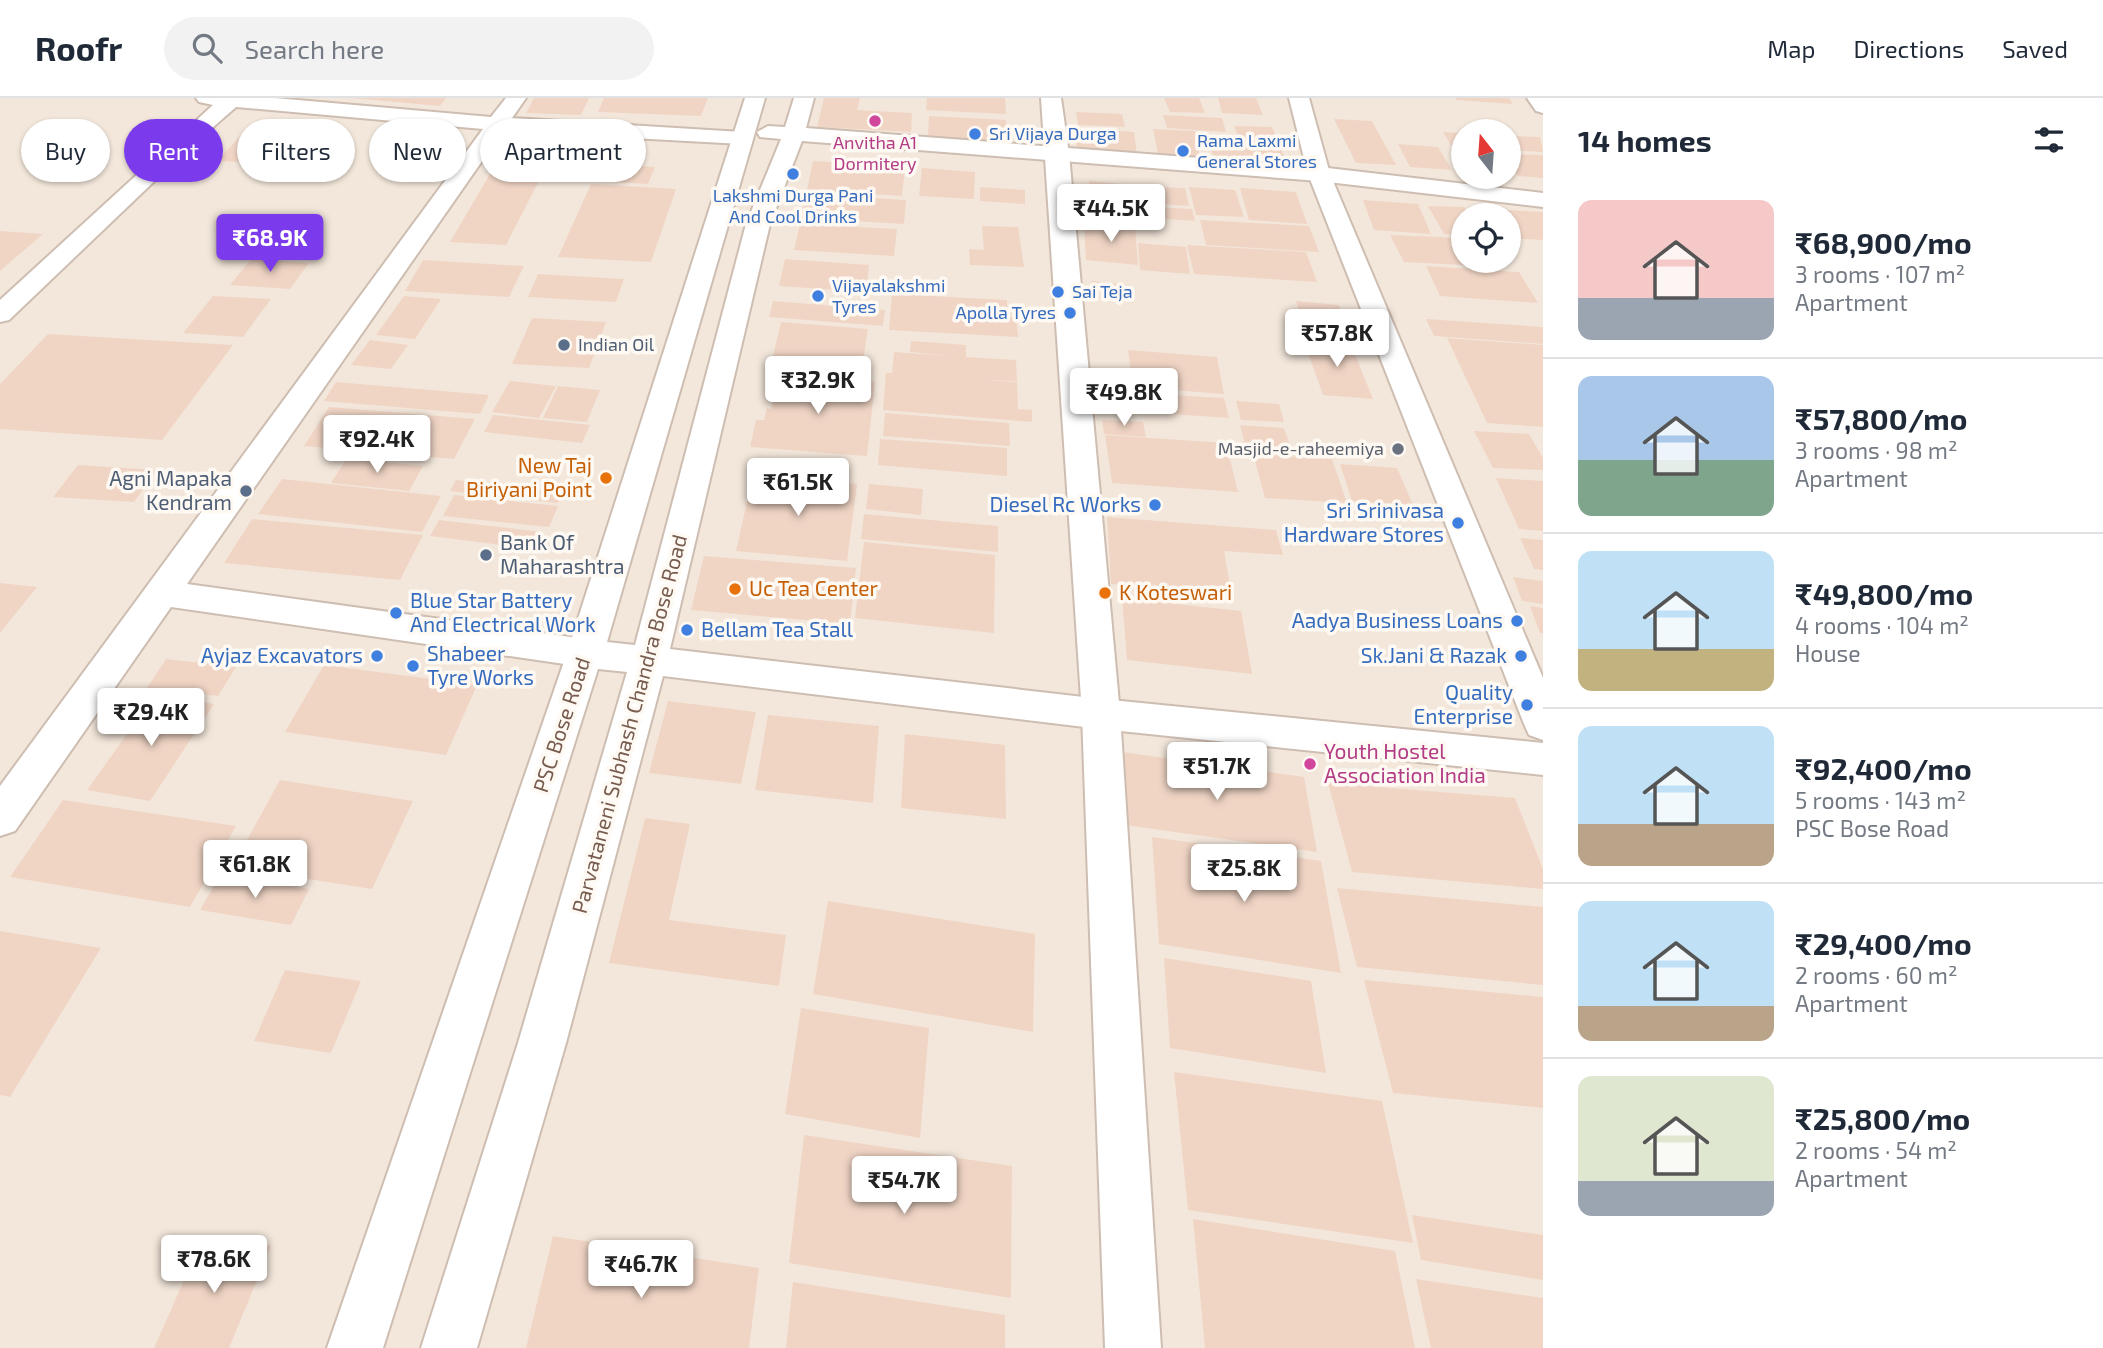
<!DOCTYPE html>
<html lang="en">
<head>
<meta charset="utf-8">
<style>
	body { margin:0; font-family:"Exo 2",sans-serif; background:#f2f2f3; color:#1f2937; height:100vh; display:flex; flex-direction:column; font-size:26px; white-space:nowrap }
	* { box-sizing:border-box; margin:0 }
	p { font-size:23px; color:#747a83 }
	.icon { flex:none; width:38px; height:38px; fill:none; stroke:currentColor; stroke-width:2; stroke-linecap:round; stroke-linejoin:round }
	.map { position:relative; flex:1; overflow:hidden }
	.details { display:flex; flex-direction:column; background:#fff; width:560px }
	.details>* { flex:none }
	.top-card { position:absolute; left:21px; top:21px; width:665px; height:63px; display:flex; gap:14px }
	.needle { width:46px; rotate:343deg }
	.buttons { position:absolute; left:1451px; top:21px; display:grid; gap:14px }
	.buttons a { display:grid; place-items:center; width:70px; height:70px; border-radius:50%; background:#fff; box-shadow:0 2px 5px #0004; font-size:35px }
	.price { position:absolute; translate:-50% -60px; padding:0 16px; border-radius:7px; background:#fff; color:#222; font-size:23px; line-height:46px; filter:drop-shadow(0 2px 4px #0008) }
	.price::after { content:''; position:absolute; left:50%; top:42px; width:21px; height:16px; margin-left:-10px; background:inherit; clip-path:polygon(0 0,100% 0,50% 100%) }
	.price.active { background:#7c3aed; color:#fff }
	ul { padding:0; list-style:none }
	li { display:flex; align-items:center; gap:21px; height:175px; padding:0 35px }
	li+li { border-top:2px solid #e0e1e3 }
	li span { display:grid; place-items:center; flex:none; width:196px; height:140px; border-radius:14px; color:#555 }
	li>.icon { margin-inline-start:auto }
	span .icon { width:84px; height:84px; fill:#fffc; stroke-width:1 }
	li b { font-size:30px }
	h2 { display:flex; justify-content:space-between; align-items:center; height:84px; padding:0 35px; font-size:30px }
	.pill { padding:0 24px; border-radius:32px; background:#fff; box-shadow:0 2px 5px #0004; font-size:24px; line-height:63px }
	.pill.active { background:#7c3aed; color:#fff }
	header { display:flex; align-items:center; gap:42px; box-sizing:border-box; height:98px; padding:0 35px; background:#fff; border-bottom:2px solid #e0e1e3 }
	header strong { font-size:33px }
	nav { display:flex; gap:38px; margin-inline-start:auto; font-size:24px }
	.search { width:490px; height:63px; background:#f2f2f3; display:flex; align-items:center; gap:18px; box-sizing:border-box; padding:0 24px; border-radius:38px; color:#747a83; font-size:26px }
	main { display:flex; flex:1; min-height:0 }
	.map>svg:first-child { display:block }
	.residential { fill:#f3e7db; fill-rule:evenodd }
	.building { fill:#f0d5c5 }
	.lines { fill:none; stroke-linecap:round; stroke-linejoin:round }
	.minor-casing { stroke:#cebdb1; stroke-width:4 }
	.tertiary-casing { stroke:#cebdb1; stroke-width:4 }
	.minor { fill:#fff; fill-rule:evenodd }
	.tertiary { fill:#fff; fill-rule:evenodd }
	.hotel-dot { fill:#d1479c; stroke:#fef9f3; stroke-width:2.5 }
	.shop-dot { fill:#3f7fe0; stroke:#fef9f3; stroke-width:2.5 }
	.service-dot { fill:#5c6f8a; stroke:#fef9f3; stroke-width:2.5 }
	.worship-dot { fill:#6b7280; stroke:#fef9f3; stroke-width:2.5 }
	.food-dot { fill:#e8710a; stroke:#fef9f3; stroke-width:2.5 }
	.labels { text-anchor:middle; stroke-width:7; stroke-linejoin:round; paint-order:stroke }
	.far-shop-label { font-size:18px; fill:#366cbe; stroke:#fef9f3; text-anchor:start }
	.far-hotel-label { font-size:18px; fill:#b23c85; stroke:#fef9f3 }
	.far-service-label { font-size:18px; fill:#4e5e75; stroke:#fef9f3; text-anchor:start }
	.far-worship-label { font-size:18px; fill:#5b616d; stroke:#fef9f3; text-anchor:end }
	.food-label { font-size:21px; fill:#c56008; stroke:#fef9f3; text-anchor:start }
	.service-label { font-size:21px; fill:#4e5e75; stroke:#fef9f3; text-anchor:end }
	.shop-label { font-size:21px; fill:#366cbe; stroke:#fef9f3; text-anchor:end }
	.street-label { font-size:21px; fill:#775c4f; stroke:#fef9f3 }
	.hotel-label { font-size:21px; fill:#b23c85; stroke:#fef9f3; text-anchor:start }
</style>
</head>
<body>
<header>
<strong>Roofr</strong>
<div class="search"><svg class="icon" aria-label="search" viewBox="0 0 24 24"><circle cx="10" cy="10" r="6"/><path d="M15 15l6 6"/></svg>Search here</div>
<nav><a>Map</a><a>Directions</a><a>Saved</a></nav>
</header>
<main>
<div class="map">
<svg width="1543" height="1250" viewBox="0 0 1543 1250">
	<rect width="100%" height="100%" fill="#fcf5ec"/>
	<path class="residential" d="M 0,0 L 1543,0 L 1543,1250 L 0,1250 ZM 1463,33 L 1508,33 L 1508,79 L 1463,79 ZM 1463,117 L 1508,117 L 1508,163 L 1463,163 Z"/>
	<path class="building" d="M 352,0 L 446,0 L 440,8 Z
		M 534,0 L 589,0 L 581,17 L 526,15 Z
		M 604,0 L 708,0 L 701,18 L 598,14 Z
		M 824,0 L 860,0 L 857,12 L 912,15 L 911,34 L 817,29 Z
		M 927,0 L 1005,0 L 1006,16 L 926,12 Z
		M 1164,0 L 1199,0 L 1205,15 L 1170,14 Z
		M 1218,0 L 1256,0 L 1263,17 L 1222,15 Z
		M 1456,0 L 1509,0 L 1513,6 L 1456,2 Z
		M 1076,14 L 1122,16 L 1125,29 L 1078,27 Z
		M 1163,17 L 1222,20 L 1226,34 L 1167,30 Z
		M 929,18 L 1006,22 L 1007,44 L 928,40 Z
		M 1334,21 L 1372,23 L 1396,67 L 1356,65 Z
		M 1234,28 L 1272,29 L 1288,67 L 1215,64 L 1206,37 L 1238,38 Z
		M 1075,30 L 1134,34 L 1137,57 L 1077,52 Z
		M 1153,31 L 1195,33 L 1200,59 L 1158,56 Z
		M 1443,34 L 1463,35 L 1463,49 L 1452,49 Z
		M 243,35 L 288,38 L 263,65 L 217,63 Z
		M 1508,38 L 1540,39 L 1543,54 L 1508,52 Z
		M 1398,46 L 1438,49 L 1452,72 L 1410,69 Z
		M 515,50 L 559,52 L 550,68 L 506,66 Z
		M 1450,51 L 1463,52 L 1463,75 L 1461,74 Z
		M 1508,56 L 1543,57 L 1543,80 L 1518,78 L 1508,66 Z
		M 813,63 L 905,69 L 902,98 L 807,92 Z
		M 605,66 L 655,69 L 648,86 L 597,83 Z
		M 922,70 L 975,74 L 974,101 L 919,98 Z
		M 490,76 L 541,79 L 506,147 L 450,144 Z
		M 1089,83 L 1132,87 L 1136,127 L 1091,123 Z
		M 591,86 L 676,91 L 651,164 L 558,159 Z
		M 1133,88 L 1185,90 L 1189,108 L 1137,105 Z
		M 980,89 L 1025,92 L 1025,106 L 980,103 Z
		M 1189,89 L 1235,92 L 1244,119 L 1196,117 Z
		M 1240,90 L 1296,94 L 1307,126 L 1249,122 Z
		M 806,96 L 906,102 L 904,126 L 801,120 Z
		M 1363,102 L 1418,106 L 1431,136 L 1374,132 Z
		M 1136,108 L 1192,111 L 1195,123 L 1139,119 Z
		M 1428,108 L 1464,109 L 1469,117 L 1463,117 L 1463,137 L 1444,136 Z
		M 1485,111 L 1543,114 L 1543,142 L 1508,140 L 1508,117 L 1489,117 Z
		M 1200,122 L 1309,128 L 1319,154 L 1206,147 Z
		M 1084,125 L 1135,129 L 1138,167 L 1086,162 Z
		M 800,126 L 897,131 L 894,158 L 794,152 Z
		M 982,128 L 1018,129 L 1024,169 L 970,167 L 969,151 L 984,152 Z
		M 0,133 L 43,136 L 0,173 Z
		M 1390,137 L 1463,140 L 1463,163 L 1497,163 L 1501,169 L 1404,164 Z
		M 1138,145 L 1186,149 L 1190,176 L 1140,172 Z
		M 1187,147 L 1306,154 L 1317,184 L 1194,176 Z
		M 251,161 L 309,165 L 290,191 L 230,187 Z
		M 785,161 L 869,167 L 866,194 L 779,188 Z
		M 423,162 L 524,168 L 509,199 L 405,193 Z
		M 1426,168 L 1519,174 L 1538,205 L 1440,198 Z
		M 538,176 L 624,181 L 616,204 L 528,199 Z
		M 1091,183 L 1130,187 L 1130,195 L 1092,191 Z
		M 892,196 L 1007,202 L 1008,219 L 1016,219 L 1018,239 L 889,232 Z
		M 213,198 L 271,201 L 243,239 L 183,235 Z
		M 404,198 L 441,201 L 415,241 L 376,237 Z
		M 773,203 L 885,212 L 883,228 L 769,219 Z
		M 1296,203 L 1339,207 L 1347,230 L 1303,226 Z
		M 532,220 L 606,224 L 589,270 L 512,266 Z
		M 1426,221 L 1543,229 L 1543,246 L 1434,238 Z
		M 781,224 L 868,231 L 862,269 L 772,262 Z
		M 48,236 L 233,247 L 162,342 L 0,331 L 0,286 Z
		M 1447,240 L 1543,247 L 1543,329 L 1487,325 Z
		M 1303,241 L 1350,244 L 1373,301 L 1323,297 Z
		M 370,242 L 408,247 L 391,271 L 351,267 Z
		M 911,243 L 966,247 L 966,259 L 1016,262 L 1017,283 L 983,282 L 1017,284 L 1018,311 L 1032,312 L 1032,324 L 883,312 L 886,275 L 892,275 L 894,254 L 950,258 L 910,254 Z
		M 1128,252 L 1217,259 L 1224,296 L 1133,289 Z
		M 778,277 L 875,284 L 867,358 L 750,349 L 756,322 L 764,322 L 767,310 L 771,311 Z
		M 510,283 L 556,288 L 539,320 L 492,314 Z
		M 336,284 L 489,297 L 480,316 L 324,303 Z
		M 558,288 L 600,292 L 587,324 L 543,320 Z
		M 1153,296 L 1224,300 L 1229,320 L 1157,315 Z
		M 1236,303 L 1279,306 L 1284,324 L 1241,322 Z
		M 329,309 L 475,321 L 454,361 L 304,348 Z
		M 885,315 L 1009,325 L 1010,348 L 883,338 Z
		M 493,317 L 590,327 L 582,345 L 484,334 Z
		M 1102,322 L 1143,324 L 1146,339 L 1104,336 Z
		M 1240,327 L 1284,330 L 1292,353 L 1246,350 Z
		M 1474,333 L 1529,336 L 1543,360 L 1543,372 L 1493,370 Z
		M 1105,337 L 1226,345 L 1238,394 L 1112,385 Z
		M 880,341 L 1007,350 L 1007,378 L 878,367 Z
		M 1253,356 L 1332,361 L 1347,405 L 1265,400 Z
		M 347,360 L 423,368 L 409,393 L 331,385 Z
		M 1340,366 L 1397,370 L 1413,407 L 1352,403 Z
		M 78,367 L 157,372 L 134,404 L 53,399 Z
		M 753,377 L 857,386 L 847,463 L 736,453 Z
		M 1496,380 L 1543,383 L 1543,433 L 1519,431 Z
		M 282,381 L 441,398 L 422,434 L 258,416 Z
		M 456,382 L 562,394 L 558,405 L 450,393 Z
		M 869,386 L 923,391 L 921,417 L 866,411 Z
		M 454,397 L 558,408 L 549,429 L 443,418 Z
		M 864,416 L 998,428 L 998,454 L 861,441 Z
		M 1107,419 L 1276,432 L 1283,457 L 1224,453 L 1232,499 L 1111,486 Z
		M 252,421 L 423,437 L 400,482 L 224,465 Z
		M 439,422 L 542,434 L 535,451 L 430,438 Z
		M 1520,440 L 1543,442 L 1543,472 L 1534,471 Z
		M 864,444 L 995,457 L 994,535 L 855,520 Z
		M 704,458 L 856,470 L 850,526 L 691,512 Z
		M 1513,479 L 1543,483 L 1543,506 L 1522,503 Z
		M 0,485 L 37,489 L 0,535 Z
		M 1122,500 L 1241,513 L 1252,576 L 1127,562 Z
		M 1530,508 L 1543,510 L 1543,535 L 1540,535 Z
		M 166,561 L 236,569 L 218,598 L 147,590 Z
		M 324,567 L 477,587 L 446,657 L 285,634 Z
		M 155,597 L 214,606 L 150,703 L 87,692 Z
		M 668,603 L 756,614 L 741,686 L 649,675 Z
		M 768,617 L 879,628 L 873,705 L 755,692 Z
		M 905,636 L 1005,647 L 1006,721 L 901,710 Z
		M 1122,654 L 1304,679 L 1317,754 L 1125,727 Z
		M 280,682 L 413,703 L 372,791 L 232,769 Z
		M 1328,685 L 1515,700 L 1543,771 L 1543,791 L 1352,774 Z
		M 63,702 L 236,728 L 190,809 L 10,779 Z
		M 645,720 L 690,726 L 669,822 L 786,837 L 779,888 L 609,865 Z
		M 1152,739 L 1321,763 L 1341,875 L 1159,846 Z
		M 220,777 L 309,791 L 291,827 L 200,812 Z
		M 1337,790 L 1543,809 L 1543,887 L 1357,869 Z
		M 828,803 L 1035,836 L 1033,934 L 813,896 Z
		M 0,833 L 101,850 L 10,999 L 0,997 Z
		M 1164,860 L 1311,883 L 1326,975 L 1170,950 Z
		M 285,872 L 361,883 L 331,955 L 254,943 Z
		M 1364,882 L 1543,899 L 1543,1010 L 1393,995 Z
		M 801,910 L 929,930 L 920,1040 L 785,1016 Z
		M 1174,974 L 1382,1003 L 1413,1145 L 1188,1112 Z
		M 804,1037 L 1012,1068 L 1011,1200 L 789,1165 Z
		M 1412,1117 L 1543,1137 L 1543,1182 L 1421,1162 Z
		M 1193,1121 L 1395,1153 L 1415,1250 L 1205,1250 Z
		M 204,1137 L 271,1148 L 229,1250 L 154,1250 Z
		M 553,1138 L 759,1170 L 749,1250 L 526,1250 Z
		M 1416,1181 L 1543,1200 L 1543,1250 L 1431,1250 Z
		M 793,1184 L 1005,1217 L 1005,1250 L 786,1250 Z"/>
	<g class="lines">
		<defs>
			<path id="minor" d="M 196,0 L 275,0 L 491,19 L 506,0 L 526,0 L 512,20 L 742,34 L 753,40 L 742,46 L 503,33 L 187,486 L 585,541 L 598,545 L 603,555 L 598,565 L 585,569 L 171,509 L 15,733 L 0,738 L 0,688 L 483,31 L 236,9 L 187,52 L 9,222 L 0,224 L 0,202 L 213,7 L 199,4 Z
				M 1041,0 L 1061,0 L 1069,56 L 1120,616 L 1161,1250 L 1105,1250 L 1082,616 Z
				M 1289,0 L 1309,0 L 1330,76 L 1543,580 L 1543,642 L 1529,637 L 1524,626 L 1308,76 Z
				M 1527,0 L 1543,0 L 1543,15 L 1536,13 Z"/>
			<path id="tertiary" d="M 745,0 L 765,0 L 607,544 L 635,547 L 746,126 L 781,41 L 760,39 L 757,34 L 768,28 L 785,29 L 794,0 L 814,0 L 806,30 L 1319,69 L 1543,95 L 1543,109 L 1319,83 L 802,43 L 770,126 L 670,551 L 1101,601 L 1543,645 L 1543,677 L 1101,631 L 663,578 L 566,945 L 477,1250 L 421,1250 L 518,945 L 627,574 L 598,571 L 383,1250 L 327,1250 L 567,555 Z"/>
		</defs>
		<use href="#minor" class="minor-casing"/>
		<use href="#tertiary" class="tertiary-casing"/>
		<use href="#minor" class="minor"/>
		<use href="#tertiary" class="tertiary"/>
	</g>
	<g class="hotel-dot">
		<circle cx="875" cy="23" r="7"/>
		<circle cx="1310" cy="666" r="7"/>
	</g>
	<g class="shop-dot">
		<circle cx="975" cy="36" r="7"/>
		<circle cx="1183" cy="53" r="7"/>
		<circle cx="793" cy="76" r="7"/>
		<circle cx="1058" cy="194" r="7"/>
		<circle cx="818" cy="198" r="7"/>
		<circle cx="1070" cy="215" r="7"/>
		<circle cx="1155" cy="407" r="7"/>
		<circle cx="1458" cy="425" r="7"/>
		<circle cx="396" cy="515" r="7"/>
		<circle cx="1517" cy="523" r="7"/>
		<circle cx="687" cy="532" r="7"/>
		<circle cx="377" cy="558" r="7"/>
		<circle cx="1521" cy="558" r="7"/>
		<circle cx="413" cy="568" r="7"/>
		<circle cx="1527" cy="607" r="7"/>
	</g>
	<g class="service-dot">
		<circle cx="564" cy="247" r="7"/>
		<circle cx="246" cy="393" r="7"/>
		<circle cx="486" cy="457" r="7"/>
	</g>
	<circle class="worship-dot" cx="1398" cy="351" r="7"/>
	<g class="food-dot">
		<circle cx="606" cy="380" r="7"/>
		<circle cx="735" cy="491" r="7"/>
		<circle cx="1105" cy="495" r="7"/>
	</g>
	<g class="labels">
		<g class="far-shop-label">
			<text x="989" y="42">Sri Vijaya Durga</text>
			<text x="1197" y="49">Rama Laxmi<tspan x="1197" dy="21">General Stores</tspan></text>
			<text x="793" y="104" text-anchor="middle">Lakshmi Durga Pani<tspan x="793" dy="21">And Cool Drinks</tspan></text>
			<text x="832" y="194">Vijayalakshmi<tspan x="832" dy="21">Tyres</tspan></text>
			<text x="1072" y="200">Sai Teja</text>
			<text x="1056" y="221" text-anchor="end">Apolla Tyres</text>
		</g>
		<g class="far-hotel-label">
			<text x="875" y="51">Anvitha A1<tspan x="875" dy="21">Dormitery</tspan></text>
		</g>
		<g class="far-service-label">
			<text x="578" y="253">Indian Oil</text>
		</g>
		<g class="far-worship-label">
			<text x="1384" y="357">Masjid-e-raheemiya</text>
		</g>
		<g class="food-label">
			<text x="592" y="375" text-anchor="end">New Taj<tspan x="592" dy="24">Biriyani Point</tspan></text>
			<text x="749" y="498">Uc Tea Center</text>
			<text x="1119" y="502">K Koteswari</text>
		</g>
		<g class="service-label">
			<text x="232" y="388">Agni Mapaka<tspan x="232" dy="24">Kendram</tspan></text>
			<text x="500" y="452" text-anchor="start">Bank Of<tspan x="500" dy="24">Maharashtra</tspan></text>
		</g>
		<g class="shop-label">
			<text x="1141" y="414">Diesel Rc Works</text>
			<text x="1444" y="420">Sri Srinivasa<tspan x="1444" dy="24">Hardware Stores</tspan></text>
			<text x="410" y="510" text-anchor="start">Blue Star Battery<tspan x="410" dy="24">And Electrical Work</tspan></text>
			<text x="1503" y="530">Aadya Business Loans</text>
			<text x="701" y="539" text-anchor="start">Bellam Tea Stall</text>
			<text x="427" y="563" text-anchor="start">Shabeer<tspan x="427" dy="24">Tyre Works</tspan></text>
			<text x="363" y="565">Ayjaz Excavators</text>
			<text x="1507" y="565">Sk.Jani &amp; Razak</text>
			<text x="1513" y="602">Quality<tspan x="1513" dy="24">Enterprise</tspan></text>
		</g>
		<g class="street-label">
			<text transform="translate(630 626) rotate(-75)" y="7">Parvataneni Subhash Chandra Bose Road</text>
			<text transform="translate(562 627) rotate(-72)" y="7">PSC Bose Road</text>
		</g>
		<g class="hotel-label">
			<text x="1324" y="661">Youth Hostel<tspan x="1324" dy="24">Association India</tspan></text>
		</g>
	</g>
</svg>
<div class="buttons">
<a><svg class="needle" viewBox="-14 -14 28 28"><path d="M0-13l5 13h-10z" fill="#e53935"/><path d="M0 13l5-13h-10z" fill="#747a83"/></svg></a>
<a><svg class="icon" aria-label="locate" viewBox="0 0 24 24"><circle cx="12" cy="12" r="6"/><path d="M12 2v4M12 18v4M2 12h4M18 12h4"/></svg></a>
</div>
<b class="price" style="left:1111px;top:146px">₹44.5K</b>
<b class="price active" style="left:270px;top:176px">₹68.9K</b>
<b class="price" style="left:1337px;top:271px">₹57.8K</b>
<b class="price" style="left:818px;top:318px">₹32.9K</b>
<b class="price" style="left:1124px;top:330px">₹49.8K</b>
<b class="price" style="left:377px;top:377px">₹92.4K</b>
<b class="price" style="left:798px;top:420px">₹61.5K</b>
<b class="price" style="left:151px;top:650px">₹29.4K</b>
<b class="price" style="left:1217px;top:704px">₹51.7K</b>
<b class="price" style="left:255px;top:802px">₹61.8K</b>
<b class="price" style="left:1244px;top:806px">₹25.8K</b>
<b class="price" style="left:904px;top:1118px">₹54.7K</b>
<b class="price" style="left:214px;top:1197px">₹78.6K</b>
<b class="price" style="left:641px;top:1202px">₹46.7K</b>
<div class="top-card">
<a class="pill">Buy</a>
<a class="pill active">Rent</a>
<a class="pill">Filters</a>
<a class="pill">New</a>
<a class="pill">Apartment</a>
</div>
</div>
<section class="details">
<h2>14 homes<svg class="icon" aria-label="filters" viewBox="0 0 24 24"><path d="M4 7h16M4 17h16"/><circle cx="9" cy="7" r="2"/><circle cx="15" cy="17" r="2"/></svg></h2>
<ul>
<li><span style="background:linear-gradient(#f6c9c9 70%,#9aa5b1 0)"><svg class="icon" aria-label="home" viewBox="0 0 24 24"><path d="M3 11l9-7 9 7M6 9v11h12V9"/></svg></span><div><b>₹68,900/mo</b><p>3 rooms · 107 m²</p><p>Apartment</p></div></li>
<li><span style="background:linear-gradient(#a9c7e8 60%,#7fa58c 0)"><svg class="icon" aria-label="home" viewBox="0 0 24 24"><path d="M3 11l9-7 9 7M6 9v11h12V9"/></svg></span><div><b>₹57,800/mo</b><p>3 rooms · 98 m²</p><p>Apartment</p></div></li>
<li><span style="background:linear-gradient(#bfe0f5 70%,#c2b280 0)"><svg class="icon" aria-label="home" viewBox="0 0 24 24"><path d="M3 11l9-7 9 7M6 9v11h12V9"/></svg></span><div><b>₹49,800/mo</b><p>4 rooms · 104 m²</p><p>House</p></div></li>
<li><span style="background:linear-gradient(#bfe0f5 70%,#b9a48a 0)"><svg class="icon" aria-label="home" viewBox="0 0 24 24"><path d="M3 11l9-7 9 7M6 9v11h12V9"/></svg></span><div><b>₹92,400/mo</b><p>5 rooms · 143 m²</p><p>PSC Bose Road</p></div></li>
<li><span style="background:linear-gradient(#bfe0f5 75%,#b9a48a 0)"><svg class="icon" aria-label="home" viewBox="0 0 24 24"><path d="M3 11l9-7 9 7M6 9v11h12V9"/></svg></span><div><b>₹29,400/mo</b><p>2 rooms · 60 m²</p><p>Apartment</p></div></li>
<li><span style="background:linear-gradient(#dfe7d0 75%,#9aa5b1 0)"><svg class="icon" aria-label="home" viewBox="0 0 24 24"><path d="M3 11l9-7 9 7M6 9v11h12V9"/></svg></span><div><b>₹25,800/mo</b><p>2 rooms · 54 m²</p><p>Apartment</p></div></li>
</ul>
</section>
</main>
</body>
</html>
